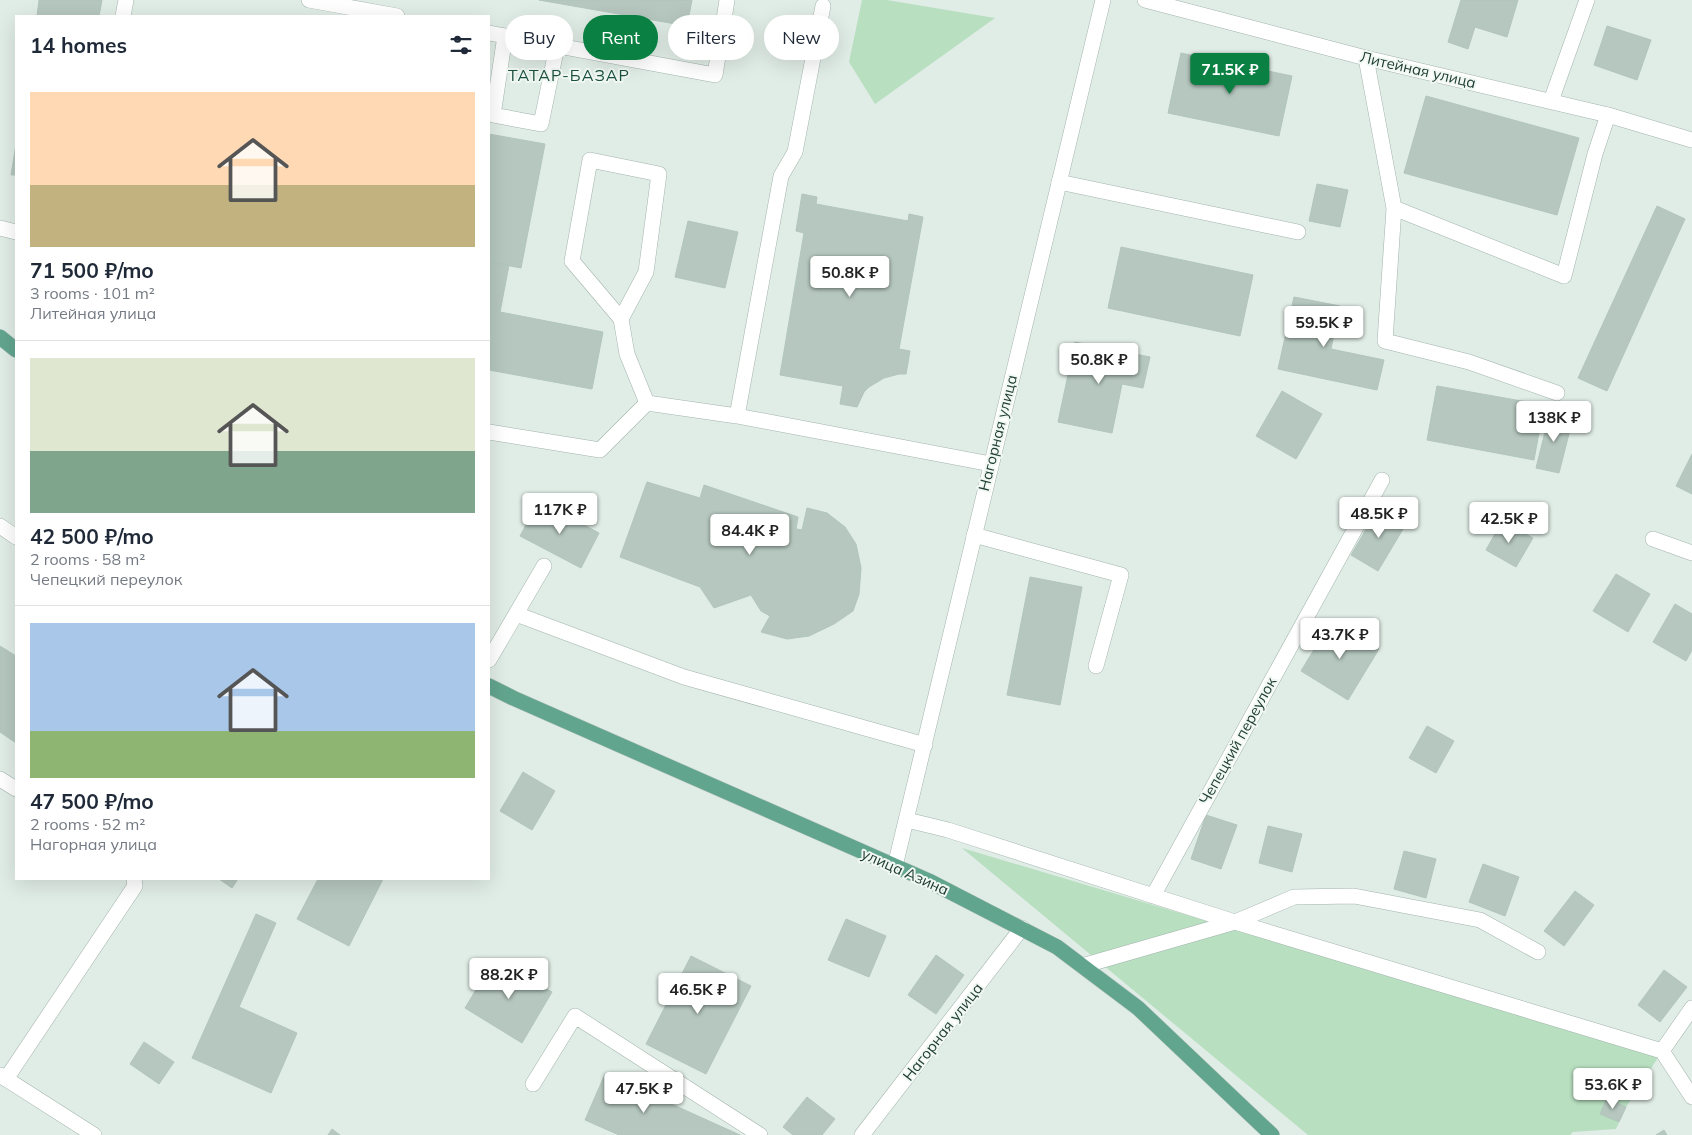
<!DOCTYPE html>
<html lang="en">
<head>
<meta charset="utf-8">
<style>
	body { margin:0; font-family:Mulish,sans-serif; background:#f2f2f3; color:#1f2937; height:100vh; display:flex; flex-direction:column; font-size:19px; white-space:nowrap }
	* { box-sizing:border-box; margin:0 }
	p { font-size:16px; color:#747a83 }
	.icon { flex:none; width:28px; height:28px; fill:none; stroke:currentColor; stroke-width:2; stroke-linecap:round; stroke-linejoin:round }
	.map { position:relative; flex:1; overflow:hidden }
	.details { position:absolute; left:15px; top:15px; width:475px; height:865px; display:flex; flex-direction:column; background:#fff; border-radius:0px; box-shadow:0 5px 20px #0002 }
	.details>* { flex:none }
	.hud { position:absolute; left:505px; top:15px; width:475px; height:45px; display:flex; gap:10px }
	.price { position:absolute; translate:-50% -42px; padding:0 11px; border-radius:5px; background:#fff; color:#222; font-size:16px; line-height:32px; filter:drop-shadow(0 1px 2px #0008) }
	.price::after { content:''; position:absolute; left:50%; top:30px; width:15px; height:11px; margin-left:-8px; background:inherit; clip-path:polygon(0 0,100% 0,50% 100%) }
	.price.selected { background:#0b8043; color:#fff }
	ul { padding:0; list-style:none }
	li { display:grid; align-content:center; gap:10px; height:265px; padding:0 15px }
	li+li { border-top:1px solid #e0e1e3 }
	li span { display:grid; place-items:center; height:155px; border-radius:0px; color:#555 }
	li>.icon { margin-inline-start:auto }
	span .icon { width:90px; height:90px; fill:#fffc; stroke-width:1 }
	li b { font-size:21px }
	h2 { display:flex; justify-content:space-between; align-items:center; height:60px; padding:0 15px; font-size:21px }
	.pill { padding:0 18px; border-radius:22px; background:#fff; box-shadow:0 5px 20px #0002; font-size:18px; line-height:45px }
	.pill.selected { background:#0b8043; color:#fff }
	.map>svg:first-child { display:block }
	.green { fill:#b8dfc0 }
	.building { fill:#b5c7bf; stroke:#b2c6bd }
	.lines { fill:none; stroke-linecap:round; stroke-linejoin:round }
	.lane-casing { stroke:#a3b4ad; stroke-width:16 }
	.street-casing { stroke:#a3b4ad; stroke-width:16 }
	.primary-casing { stroke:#c1c9c6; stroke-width:16 }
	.lane { stroke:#fff; stroke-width:15 }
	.street { stroke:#fff; stroke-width:15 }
	.primary { stroke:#62a58f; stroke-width:15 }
	.labels { text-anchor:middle; stroke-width:4; stroke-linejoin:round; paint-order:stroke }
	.street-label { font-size:15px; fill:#203e34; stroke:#f1f8f4 }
	.neighbourhood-label { font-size:16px; letter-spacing:1px; fill:#1a5140; stroke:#f1f8f4 }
</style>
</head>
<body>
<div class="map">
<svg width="1692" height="1135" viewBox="0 0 1692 1135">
	<rect width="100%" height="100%" fill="#e0ece6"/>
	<path class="green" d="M 862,0 L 887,0 L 995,18 L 875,104 L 849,62 Z
		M 962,848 L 1659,1056 L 1626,1107 L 1616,1129 L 1573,1132 L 1570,1135 L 1308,1135 Z"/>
	<path class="building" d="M 39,0 L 102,0 L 99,16 L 37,16 Z
		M 539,0 L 692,0 L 687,26 Z
		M 1461,0 L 1518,0 L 1507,37 L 1475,27 L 1468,49 L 1448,42 Z
		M 1607,26 L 1651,40 L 1637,80 L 1594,65 Z
		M 1181,53 L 1292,76 L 1279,136 L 1168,113 Z
		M 1426,96 L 1579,138 L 1557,215 L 1404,173 Z
		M 489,134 L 545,144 L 521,268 L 489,262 Z
		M 16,144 L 16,175 L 11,175 Z
		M 1317,184 L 1348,190 L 1340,227 L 1309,221 Z
		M 802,194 L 817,197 L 816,204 L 908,221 L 909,214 L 923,217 L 899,349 L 910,351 L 906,374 L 899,374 L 884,378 L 869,387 L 864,392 L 857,407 L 840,404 L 843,386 L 780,375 L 804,233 L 796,231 Z
		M 1657,206 L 1685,219 L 1607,391 L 1578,378 Z
		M 688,221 L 738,232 L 725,288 L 675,277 Z
		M 1121,247 L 1253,275 L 1240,336 L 1108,308 Z
		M 489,262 L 509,265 L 500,312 L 603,332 L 592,389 L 489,370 Z
		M 1294,297 L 1340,306 L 1331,349 L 1384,360 L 1377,390 L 1278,369 Z
		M 1075,342 L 1150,357 L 1143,388 L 1122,384 L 1112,433 L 1058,422 Z
		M 1437,386 L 1544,405 L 1534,460 L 1427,440 Z
		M 1282,391 L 1322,414 L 1296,459 L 1256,436 Z
		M 1550,412 L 1573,418 L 1559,473 L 1536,468 Z
		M 1692,454 L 1692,494 L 1676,486 Z
		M 647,482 L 700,498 L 704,485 L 798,517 L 796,529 L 802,530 L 807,508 L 827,513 L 845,527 L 856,544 L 861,568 L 859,594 L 853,611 L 834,624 L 809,636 L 787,639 L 761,632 L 770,616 L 761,611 L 751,595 L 714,608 L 700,587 L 620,557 Z
		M 539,501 L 599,533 L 581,568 L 520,536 Z
		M 1379,507 L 1406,524 L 1378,571 L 1351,555 Z
		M 1502,521 L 1533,538 L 1516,567 L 1486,550 Z
		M 1616,574 L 1650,594 L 1628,632 L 1593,611 Z
		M 1030,577 L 1082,587 L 1060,705 L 1007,695 Z
		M 1675,604 L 1692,614 L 1692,650 L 1686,661 L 1653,642 Z
		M 1332,620 L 1379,649 L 1348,700 L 1301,671 Z
		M 0,646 L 16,656 L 16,743 L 0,732 Z
		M 1427,726 L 1454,741 L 1436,773 L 1409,758 Z
		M 523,772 L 555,791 L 532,830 L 500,811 Z
		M 1206,815 L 1237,825 L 1221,869 L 1191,859 Z
		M 1268,826 L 1302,834 L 1292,872 L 1259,863 Z
		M 1404,851 L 1436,859 L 1426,898 L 1394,889 Z
		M 1483,864 L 1519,877 L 1505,916 L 1469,902 Z
		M 219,879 L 238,879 L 232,888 Z
		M 318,879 L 383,879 L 349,946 L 297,919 Z
		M 1575,891 L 1594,905 L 1564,946 L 1544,931 Z
		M 256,914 L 276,923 L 239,1007 L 297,1033 L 271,1093 L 192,1058 Z
		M 846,919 L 886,936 L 869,977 L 828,960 Z
		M 936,955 L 964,975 L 936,1014 L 908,995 Z
		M 691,956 L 751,986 L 706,1074 L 646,1044 Z
		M 495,958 L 552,992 L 522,1043 L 465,1008 Z
		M 1664,970 L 1687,987 L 1660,1022 L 1638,1005 Z
		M 144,1042 L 174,1062 L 159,1084 L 130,1064 Z
		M 605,1074 L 740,1135 L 619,1135 L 585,1120 Z
		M 807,1097 L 835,1119 L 822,1135 L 793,1135 L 783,1127 Z
		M 1607,1098 L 1626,1107 L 1619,1122 L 1600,1114 Z
		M 332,1129 L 340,1135 L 328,1135 Z
		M 1664,1130 L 1667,1135 L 1656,1135 Z"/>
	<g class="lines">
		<defs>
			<path id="lane" d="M 309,0 L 397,16
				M 123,16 L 126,0
				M 489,33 L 715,75 L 727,0
				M 505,36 L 493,115 L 541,124 L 557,46
				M 1366,58 L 1394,208 L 1564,276 L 1595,154 L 1608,115
				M 1059,182 L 1298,232
				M 1394,208 L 1385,341 L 1469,362 L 1557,393
				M 0,228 L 16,232
				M 621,319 L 572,261 L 590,160 L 659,174 L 646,272 L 621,319 L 627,354 L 647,403
				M 737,416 L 781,176 L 795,152 L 823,6
				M 489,432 L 600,450 L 647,403 L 737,416 L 991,464
				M 0,526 L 16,537
				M 974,535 L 1121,575 L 1096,666
				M 516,614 L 684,677 L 925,745
				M 489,660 L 544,566
				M 0,779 L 16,789
				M 1235,922 L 1294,897 L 1354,896 L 1480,920 L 1538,952
				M 6,1079 L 135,886 L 134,879
				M 533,1084 L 575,1016 L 760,1135"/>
			<path id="street" d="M 1145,0 L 1366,58 L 1608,115 L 1692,140
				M 1551,101 L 1587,0
				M 1653,539 L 1692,553
				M 907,820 L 948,830 L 1235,922 L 1662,1051 L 1692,1097
				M 895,866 L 1103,0
				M 1153,896 L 1382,480
				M 1082,966 L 1235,922
				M 1662,1051 L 1692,1008
				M 0,1075 L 94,1135
				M 862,1135 L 1022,928"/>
			<path id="primary" d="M 0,337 L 16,350
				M 489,686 L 513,698 L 929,881 L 1057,947 L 1138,1008 L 1272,1135"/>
		</defs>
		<use href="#lane" class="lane-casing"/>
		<use href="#street" class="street-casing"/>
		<use href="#primary" class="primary-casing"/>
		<use href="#lane" class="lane"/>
		<use href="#street" class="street"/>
		<use href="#primary" class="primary"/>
	</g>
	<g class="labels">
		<g class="street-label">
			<text transform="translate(1418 70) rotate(13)" y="5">Литейная улица</text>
			<text transform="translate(998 433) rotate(-76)" y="5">Нагорная улица</text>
			<text transform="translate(1238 741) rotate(-61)" y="5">Чепецкий переулок</text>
			<text transform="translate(905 872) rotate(24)" y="5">улица Азина</text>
			<text transform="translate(943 1032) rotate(-52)" y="5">Нагорная улица</text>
		</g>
		<g class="neighbourhood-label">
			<text x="569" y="81">ТАТАР-БАЗАР</text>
		</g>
	</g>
</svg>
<b class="price selected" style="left:1230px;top:95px">71.5K ₽</b>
<b class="price" style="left:850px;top:298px">50.8K ₽</b>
<b class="price" style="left:1324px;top:348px">59.5K ₽</b>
<b class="price" style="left:1099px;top:385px">50.8K ₽</b>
<b class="price" style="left:1554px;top:443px">138K ₽</b>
<b class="price" style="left:560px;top:535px">117K ₽</b>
<b class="price" style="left:1379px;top:539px">48.5K ₽</b>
<b class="price" style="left:1509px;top:544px">42.5K ₽</b>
<b class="price" style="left:750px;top:556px">84.4K ₽</b>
<b class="price" style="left:1340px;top:660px">43.7K ₽</b>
<b class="price" style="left:509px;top:1000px">88.2K ₽</b>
<b class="price" style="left:698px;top:1015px">46.5K ₽</b>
<b class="price" style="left:1613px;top:1110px">53.6K ₽</b>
<b class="price" style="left:644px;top:1114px">47.5K ₽</b>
<div class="hud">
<a class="pill">Buy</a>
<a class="pill selected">Rent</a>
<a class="pill">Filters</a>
<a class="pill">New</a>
</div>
<section class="details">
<h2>14 homes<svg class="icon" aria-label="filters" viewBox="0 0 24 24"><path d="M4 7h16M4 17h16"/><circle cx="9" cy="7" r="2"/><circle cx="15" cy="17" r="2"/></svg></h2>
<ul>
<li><span style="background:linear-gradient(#ffd9b3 60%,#c2b280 0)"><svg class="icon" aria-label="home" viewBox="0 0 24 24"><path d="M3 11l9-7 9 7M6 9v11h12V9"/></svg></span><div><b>71 500 ₽/mo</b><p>3 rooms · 101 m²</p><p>Литейная улица</p></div></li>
<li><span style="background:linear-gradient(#dfe7d0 60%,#7fa58c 0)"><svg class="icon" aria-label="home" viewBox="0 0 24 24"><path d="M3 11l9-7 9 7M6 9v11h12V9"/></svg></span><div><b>42 500 ₽/mo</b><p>2 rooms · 58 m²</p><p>Чепецкий переулок</p></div></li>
<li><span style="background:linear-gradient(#a9c7e8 70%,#8fb573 0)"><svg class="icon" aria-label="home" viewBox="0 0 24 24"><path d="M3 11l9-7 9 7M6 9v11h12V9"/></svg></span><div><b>47 500 ₽/mo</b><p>2 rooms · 52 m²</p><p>Нагорная улица</p></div></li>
</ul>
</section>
</div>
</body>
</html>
